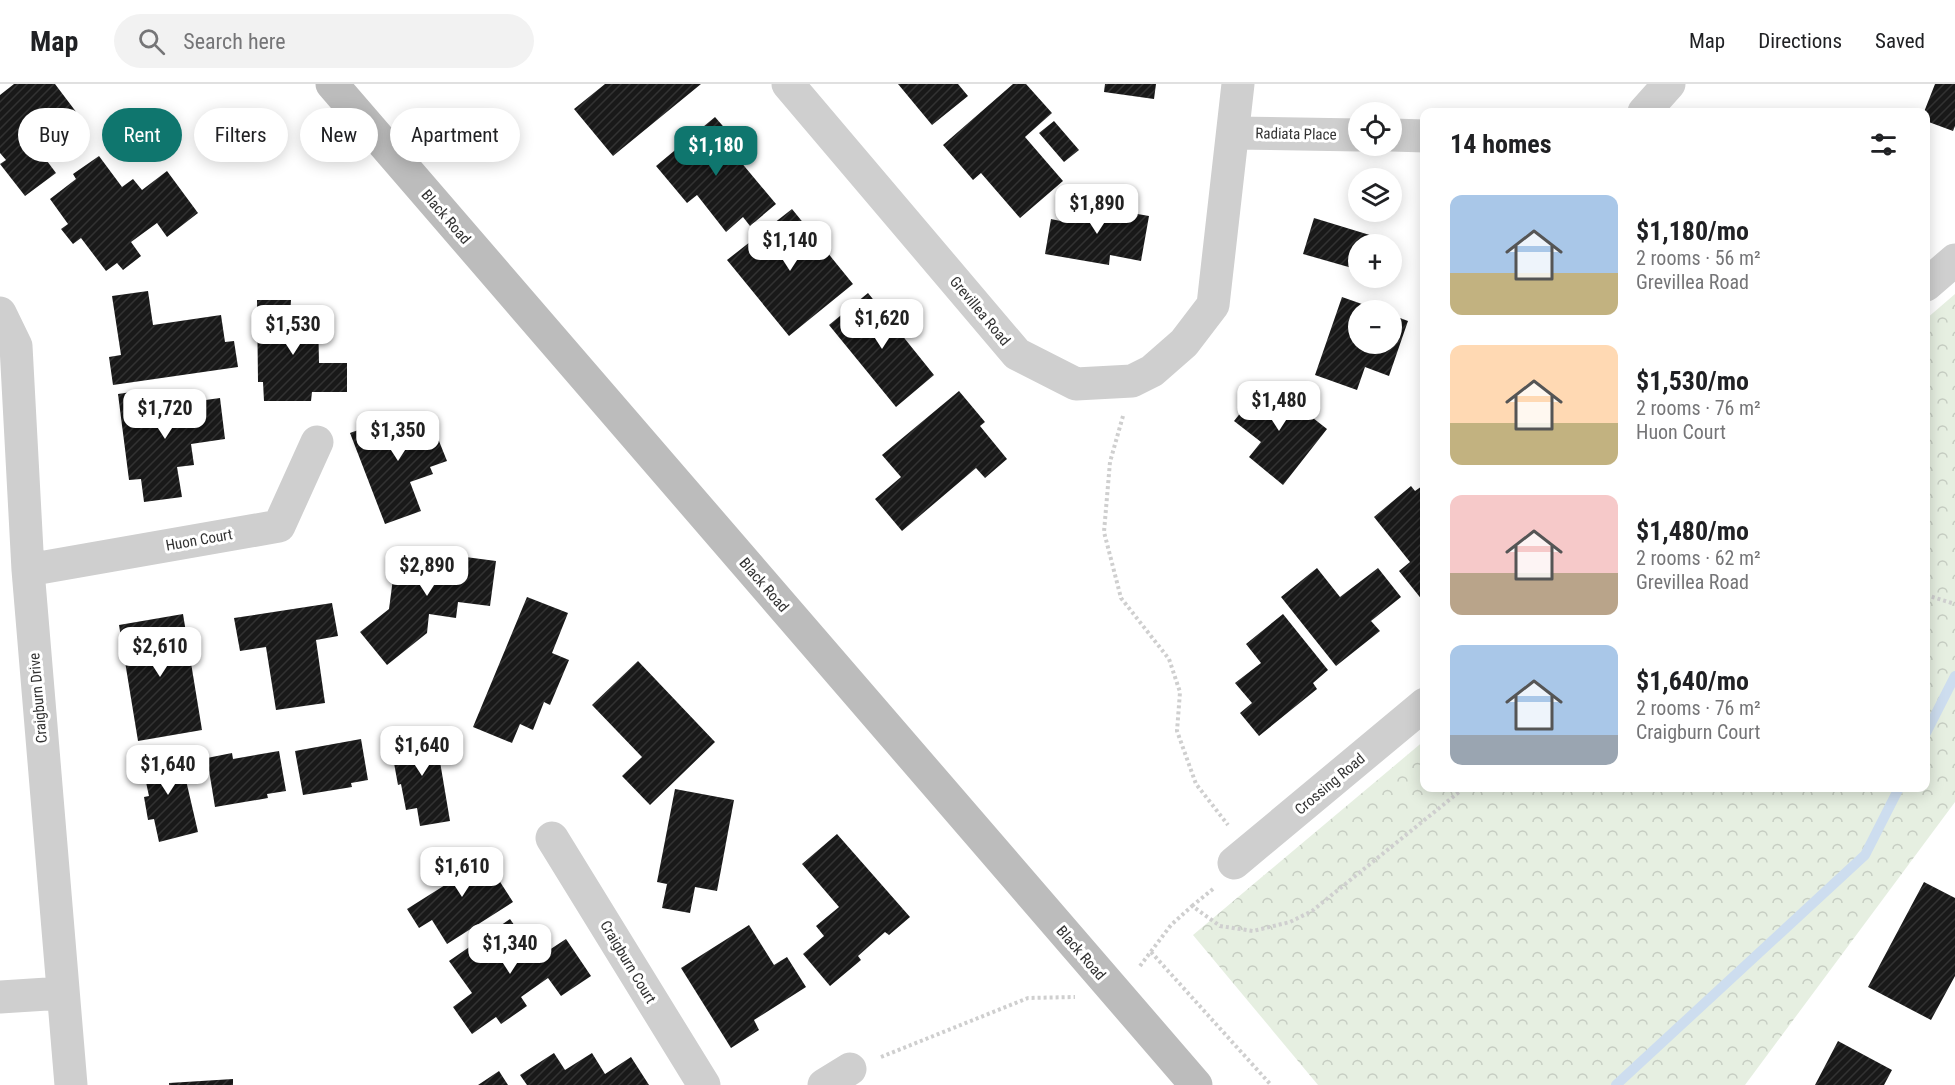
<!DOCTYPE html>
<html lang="en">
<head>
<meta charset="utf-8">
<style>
	body { margin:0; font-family:"Roboto Condensed",sans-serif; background:#f2f2f2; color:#202124; height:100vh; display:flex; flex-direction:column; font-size:22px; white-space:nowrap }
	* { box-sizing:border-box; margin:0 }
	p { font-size:20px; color:#757577 }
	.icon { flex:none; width:33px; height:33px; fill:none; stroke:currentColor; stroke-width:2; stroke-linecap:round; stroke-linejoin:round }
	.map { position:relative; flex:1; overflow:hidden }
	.sheet { position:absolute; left:1420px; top:24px; width:510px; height:684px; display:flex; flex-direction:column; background:#fff; border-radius:12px; box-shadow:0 3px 15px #0003 }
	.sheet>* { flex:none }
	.hud { position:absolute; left:18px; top:24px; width:570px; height:54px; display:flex; gap:12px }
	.controls { position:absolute; left:1348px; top:18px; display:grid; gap:12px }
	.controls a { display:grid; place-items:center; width:54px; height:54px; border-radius:50%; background:#fff; box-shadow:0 3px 15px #0003; font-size:30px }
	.price { position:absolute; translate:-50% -51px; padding:0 14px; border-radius:12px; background:#fff; color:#222; font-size:20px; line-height:39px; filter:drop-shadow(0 2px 3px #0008) }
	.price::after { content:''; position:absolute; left:50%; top:36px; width:18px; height:14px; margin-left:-9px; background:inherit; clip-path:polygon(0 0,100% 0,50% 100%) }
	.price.on { background:#0f766e; color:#fff }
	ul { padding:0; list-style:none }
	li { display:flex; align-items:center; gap:18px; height:150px; padding:0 30px }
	li span { display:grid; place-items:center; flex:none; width:168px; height:120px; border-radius:12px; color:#555 }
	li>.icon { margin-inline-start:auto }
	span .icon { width:72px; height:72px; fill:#fffc; stroke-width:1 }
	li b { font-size:26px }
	h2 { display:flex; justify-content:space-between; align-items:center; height:72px; padding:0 30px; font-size:26px }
	.chip { padding:0 21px; border-radius:27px; background:#fff; box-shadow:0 3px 15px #0003; font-size:21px; line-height:54px }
	.chip.on { background:#0f766e; color:#fff }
	header { display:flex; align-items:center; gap:36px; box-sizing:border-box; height:84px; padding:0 30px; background:#fff; border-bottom:2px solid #e0e0e0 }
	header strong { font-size:28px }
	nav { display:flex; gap:33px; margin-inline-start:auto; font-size:21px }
	.search { width:420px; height:54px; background:#f2f2f2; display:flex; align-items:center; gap:15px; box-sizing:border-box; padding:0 21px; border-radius:33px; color:#757577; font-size:22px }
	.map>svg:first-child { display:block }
	.forest { fill:url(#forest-crowns) }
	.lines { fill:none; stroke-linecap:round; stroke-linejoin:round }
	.stream { stroke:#cdddef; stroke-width:10 }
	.building { fill:url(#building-hatch) }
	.path { stroke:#cfcfcf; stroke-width:4; stroke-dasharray:3 3; stroke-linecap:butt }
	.minor { stroke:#cfcfcf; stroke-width:33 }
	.secondary { stroke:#bcbcbc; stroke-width:33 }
	.labels { text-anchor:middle; stroke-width:6; stroke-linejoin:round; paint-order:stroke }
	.street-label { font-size:15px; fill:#323232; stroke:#fff }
</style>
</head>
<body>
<header>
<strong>Map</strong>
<div class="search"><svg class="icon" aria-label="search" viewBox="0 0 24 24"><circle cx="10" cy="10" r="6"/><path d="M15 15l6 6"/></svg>Search here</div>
<nav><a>Map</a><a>Directions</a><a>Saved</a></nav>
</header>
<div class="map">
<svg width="1955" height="1001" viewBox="0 0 1955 1001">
	<defs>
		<pattern id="forest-crowns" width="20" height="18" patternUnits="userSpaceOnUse" patternTransform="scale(1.5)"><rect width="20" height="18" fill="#e6efe1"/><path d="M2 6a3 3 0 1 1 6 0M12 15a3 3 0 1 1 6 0" fill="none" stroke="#c6cdc2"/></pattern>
		<pattern id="building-hatch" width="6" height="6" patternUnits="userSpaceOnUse" patternTransform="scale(1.5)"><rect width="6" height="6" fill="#191919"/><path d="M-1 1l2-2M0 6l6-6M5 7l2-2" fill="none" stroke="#323232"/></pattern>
	</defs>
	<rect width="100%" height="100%" fill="#fff"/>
	<path class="forest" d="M 1955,210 L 1955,718 L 1745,1001 L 1318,1001 L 1193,851 L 1425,656 L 1425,704 L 1926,704 L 1926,235 Z"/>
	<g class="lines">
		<path class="stream" d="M 1926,649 L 1955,592
			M 1616,1001 L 1865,771 L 1899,704"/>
	</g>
	<path class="building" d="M 14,0 L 55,0 L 86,41 L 44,73 L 56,89 L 25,112 L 0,80 L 6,76 L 0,69 L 0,11 Z
		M 605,0 L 701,0 L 613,72 L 574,25 Z
		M 898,0 L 958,0 L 968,12 L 932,41 Z
		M 1013,0 L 1026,0 L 1052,29 L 1025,53 L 1063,97 L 1020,134 L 981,89 L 973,96 L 943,61 Z
		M 1105,0 L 1156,0 L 1154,15 L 1104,8 Z
		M 1935,0 L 1955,0 L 1955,42 L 1953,47 L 1926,37 L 1926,28 L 1924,28 Z
		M 715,33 L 743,65 L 735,71 L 776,120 L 750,142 L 743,133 L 726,148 L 697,111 L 687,119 L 656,82 Z
		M 1054,37 L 1079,66 L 1064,78 L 1039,49 Z
		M 99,72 L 122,103 L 133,95 L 142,106 L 167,87 L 198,129 L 167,153 L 157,139 L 131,158 L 141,172 L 123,186 L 117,179 L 106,187 L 81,154 L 73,160 L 61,145 L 68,140 L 50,115 L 76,95 L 73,90 Z
		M 1069,118 L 1149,132 L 1141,177 L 1110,171 L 1109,181 L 1045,170 L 1051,135 L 1065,138 Z
		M 792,125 L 853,200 L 789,252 L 727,176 Z
		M 1314,134 L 1373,152 L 1371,160 L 1359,160 L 1359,186 L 1303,170 Z
		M 148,207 L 153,241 L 221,231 L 225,258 L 234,257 L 238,283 L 113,301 L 109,273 L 121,271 L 112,212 Z
		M 868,209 L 934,291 L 896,323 L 829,241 Z
		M 1342,213 L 1379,226 L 1359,226 L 1359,260 L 1392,260 L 1392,231 L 1408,237 L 1389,292 L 1365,283 L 1357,306 L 1315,291 Z
		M 257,216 L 291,216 L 290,231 L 318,231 L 319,279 L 347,279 L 347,308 L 312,308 L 311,317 L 264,317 L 263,298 L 258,298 Z
		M 1266,297 L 1327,345 L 1283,401 L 1249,373 L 1261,358 L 1234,337 Z
		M 145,306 L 148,324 L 220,314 L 225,355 L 191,360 L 194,381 L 177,383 L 182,413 L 144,418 L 141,395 L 129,396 L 118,310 Z
		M 959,307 L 985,338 L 980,342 L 1007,375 L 985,394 L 976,384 L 902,447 L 875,415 L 901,393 L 882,371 Z
		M 396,332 L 400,343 L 429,332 L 447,377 L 430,383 L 433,390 L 410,398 L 421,427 L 385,440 L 350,349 Z
		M 1425,400 L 1425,515 L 1423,517 L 1399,487 L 1410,478 L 1374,433 L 1411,402 L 1415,407 Z
		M 397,464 L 496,477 L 490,522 L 458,518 L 456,534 L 429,530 L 427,549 L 387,581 L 360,548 L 389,525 Z
		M 1317,484 L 1340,513 L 1378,484 L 1401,513 L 1371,537 L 1380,547 L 1336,582 L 1281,513 Z
		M 527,513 L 568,529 L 552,569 L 569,576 L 550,621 L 544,618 L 533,646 L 520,640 L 512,659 L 473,643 Z
		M 332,519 L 338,552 L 316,556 L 325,619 L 276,626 L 266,563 L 240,567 L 234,534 Z
		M 183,530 L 202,646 L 138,657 L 119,541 Z
		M 1283,530 L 1328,586 L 1313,599 L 1317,605 L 1259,652 L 1240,629 L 1252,619 L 1235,599 L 1261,579 L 1246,560 Z
		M 638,577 L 715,658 L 650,721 L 622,692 L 642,673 L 592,621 Z
		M 435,648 L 450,737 L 420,742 L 417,724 L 406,726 L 401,700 L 398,701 L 392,668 L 397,667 L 394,654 Z
		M 361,655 L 368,696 L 351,699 L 352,703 L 303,711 L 295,667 Z
		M 173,664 L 177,680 L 182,679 L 198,748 L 159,758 L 154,735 L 148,736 L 144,713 L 149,712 L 140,671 Z
		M 279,667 L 286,707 L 267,710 L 268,714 L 215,723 L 207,674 L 232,669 L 233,675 Z
		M 675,705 L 734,716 L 717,807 L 695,803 L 690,829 L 662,824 L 667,800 L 657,798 Z
		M 837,750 L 910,833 L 889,851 L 885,848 L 858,872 L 861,876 L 830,902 L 803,870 L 824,852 L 816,842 L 839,823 L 802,780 Z
		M 471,763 L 488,790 L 493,787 L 513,818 L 447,860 L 432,836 L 419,844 L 407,825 L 453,796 L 443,780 Z
		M 1924,798 L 1955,814 L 1955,892 L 1931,936 L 1868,903 Z
		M 510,835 L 537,874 L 566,855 L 591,892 L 561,912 L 548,894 L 521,913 L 527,922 L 501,940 L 496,933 L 472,950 L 453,923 L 472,909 L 449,877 Z
		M 749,841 L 774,881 L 787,873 L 806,903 L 754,936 L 759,946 L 731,964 L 681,884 Z
		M 1838,957 L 1892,986 L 1884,1001 L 1815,1001 Z
		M 554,969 L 565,986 L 592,969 L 605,990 L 631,973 L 649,1001 L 527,1001 L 520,991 Z
		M 499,987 L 508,1001 L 478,1001 Z
		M 233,995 L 233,1001 L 169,1001 L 169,999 Z"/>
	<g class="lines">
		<path class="path" d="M 1123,332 L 1110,378 L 1104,448 L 1121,514 L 1169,575 L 1180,608 L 1177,647 L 1196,700 L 1228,741
			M 1926,511 L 1955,520
			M 1192,822 L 1213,805
			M 1151,868 L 1271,1001
			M 1140,882 L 1171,841 L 1192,822 L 1220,842 L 1253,847 L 1290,838 L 1312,827 L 1464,704
			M 881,973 L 1028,914 L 1075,913"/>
		<path class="minor" d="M 788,0 L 1017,270 L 1076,300 L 1132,297 L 1152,287 L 1184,259 L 1213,221 L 1238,0
			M 1644,28 L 1669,0
			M 1233,49 L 1359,51
			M 1392,51 L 1425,52
			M 1926,201 L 1955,176
			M 0,229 L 16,262 L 28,486 L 71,1001
			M 28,486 L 279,442 L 317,358
			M 552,754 L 704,1001
			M 1234,779 L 1425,620
			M 0,913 L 63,909
			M 824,1001 L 850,985"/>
		<path class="secondary" d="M 332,0 L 1196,1001"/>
	</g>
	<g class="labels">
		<g class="street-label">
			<text transform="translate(1296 50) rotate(1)" y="5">Radiata Place</text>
			<text transform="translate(446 133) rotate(49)" y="5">Black Road</text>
			<text transform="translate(980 227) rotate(50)" y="5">Grevillea Road</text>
			<text transform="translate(199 456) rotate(-10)" y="5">Huon Court</text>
			<text transform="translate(764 501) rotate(49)" y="5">Black Road</text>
			<text transform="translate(38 614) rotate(-95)" y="5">Craigburn Drive</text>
			<text transform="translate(1330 700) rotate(-40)" y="5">Crossing Road</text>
			<text transform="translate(1081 869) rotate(49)" y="5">Black Road</text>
			<text transform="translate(628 878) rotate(59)" y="5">Craigburn Court</text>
		</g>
	</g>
</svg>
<div class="controls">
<a><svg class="icon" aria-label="locate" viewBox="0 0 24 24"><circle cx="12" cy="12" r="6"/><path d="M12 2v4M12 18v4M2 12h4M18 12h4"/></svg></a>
<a><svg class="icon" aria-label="layers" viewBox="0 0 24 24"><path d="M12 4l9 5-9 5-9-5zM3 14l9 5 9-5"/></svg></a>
<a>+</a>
<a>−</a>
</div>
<b class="price on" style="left:716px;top:93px">$1,180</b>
<b class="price" style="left:1097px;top:151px">$1,890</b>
<b class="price" style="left:790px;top:188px">$1,140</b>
<b class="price" style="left:882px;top:266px">$1,620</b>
<b class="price" style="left:293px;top:272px">$1,530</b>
<b class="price" style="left:1279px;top:348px">$1,480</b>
<b class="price" style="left:165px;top:356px">$1,720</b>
<b class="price" style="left:398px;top:378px">$1,350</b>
<b class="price" style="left:427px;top:513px">$2,890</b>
<b class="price" style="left:160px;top:594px">$2,610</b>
<b class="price" style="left:422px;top:693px">$1,640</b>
<b class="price" style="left:168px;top:712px">$1,640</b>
<b class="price" style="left:462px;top:814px">$1,610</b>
<b class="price" style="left:510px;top:891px">$1,340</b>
<div class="hud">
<a class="chip">Buy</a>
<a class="chip on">Rent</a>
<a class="chip">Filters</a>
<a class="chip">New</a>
<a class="chip">Apartment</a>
</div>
<section class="sheet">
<h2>14 homes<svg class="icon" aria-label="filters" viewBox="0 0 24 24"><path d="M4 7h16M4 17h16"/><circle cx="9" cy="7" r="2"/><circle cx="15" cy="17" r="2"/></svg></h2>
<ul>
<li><span style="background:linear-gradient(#a9c7e8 65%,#c2b280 0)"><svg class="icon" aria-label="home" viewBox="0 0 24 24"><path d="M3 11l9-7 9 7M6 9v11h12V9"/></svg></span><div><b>$1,180/mo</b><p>2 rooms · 56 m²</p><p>Grevillea Road</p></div></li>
<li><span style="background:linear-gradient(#ffd9b3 65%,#c2b280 0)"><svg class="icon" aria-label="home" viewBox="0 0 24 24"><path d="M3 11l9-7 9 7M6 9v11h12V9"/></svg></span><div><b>$1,530/mo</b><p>2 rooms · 76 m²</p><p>Huon Court</p></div></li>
<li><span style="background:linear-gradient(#f6c9c9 65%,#b9a48a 0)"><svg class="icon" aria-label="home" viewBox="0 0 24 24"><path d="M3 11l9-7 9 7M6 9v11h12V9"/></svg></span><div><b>$1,480/mo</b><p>2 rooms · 62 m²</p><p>Grevillea Road</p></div></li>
<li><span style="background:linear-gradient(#a9c7e8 75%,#9aa5b1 0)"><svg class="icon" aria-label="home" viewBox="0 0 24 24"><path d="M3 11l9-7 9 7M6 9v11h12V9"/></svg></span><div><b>$1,640/mo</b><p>2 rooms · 76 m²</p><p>Craigburn Court</p></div></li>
</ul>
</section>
</div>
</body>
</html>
